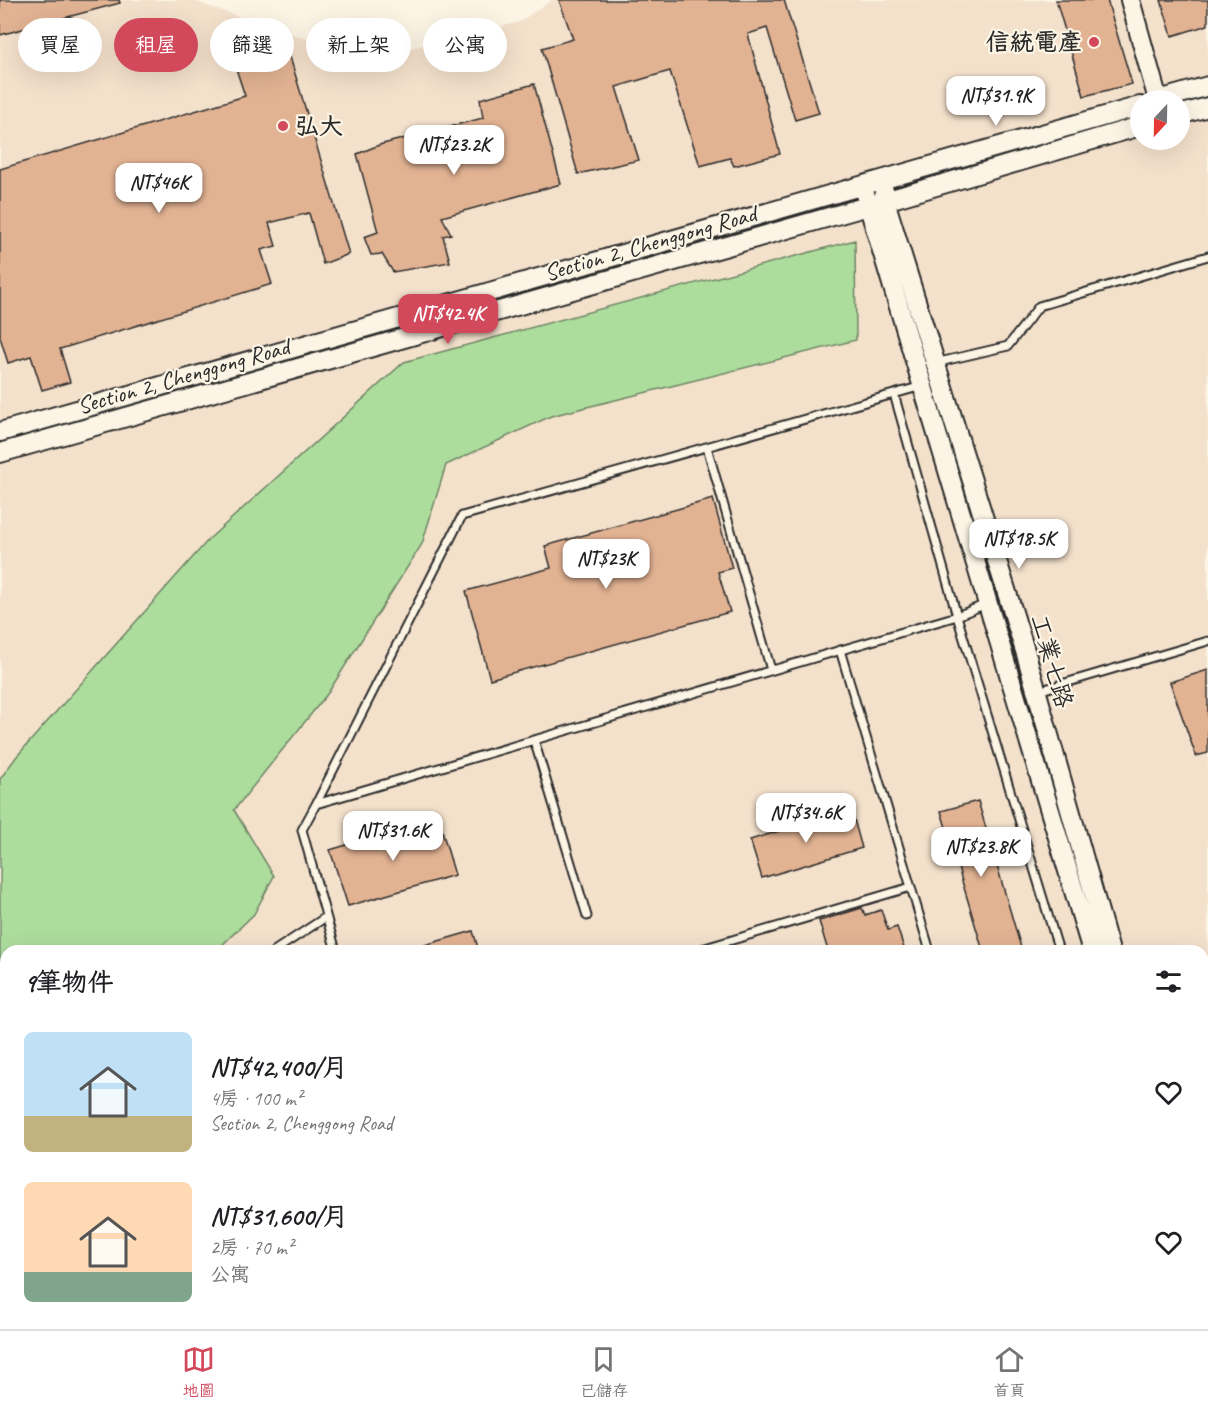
<!DOCTYPE html>
<html lang="zh-TW">
<head>
<meta charset="utf-8">
<style>
	body { margin:0; font-family:Caveat,"LXGW WenKai TC",sans-serif; background:#f6f6f6; color:#202124; height:100vh; display:flex; flex-direction:column; font-size:22px; white-space:nowrap }
	* { box-sizing:border-box; margin:0 }
	p { font-size:20px; color:#757577 }
	.icon { flex:none; width:33px; height:33px; fill:none; stroke:currentColor; stroke-width:2; stroke-linecap:round; stroke-linejoin:round }
	.map { position:relative; flex:1; overflow:hidden }
	.side { position:absolute; left:0px; top:945px; width:1209px; height:384px; display:flex; flex-direction:column; background:#fff; border-radius:18px 18px 0 0; box-shadow:0 6px 24px #0002 }
	.side>* { flex:none }
	.hud { position:absolute; left:18px; top:18px; width:600px; height:54px; display:flex; gap:12px }
	.needle { width:39px; rotate:202deg }
	.tools { position:absolute; left:1130px; top:90px; display:grid; gap:12px }
	.tools a { display:grid; place-items:center; width:60px; height:60px; border-radius:50%; background:#fff; box-shadow:0 6px 24px #0002; font-size:30px }
	.price { position:absolute; translate:-50% -51px; padding:0 14px; border-radius:12px; background:#fff; color:#222; font-size:20px; line-height:39px; filter:drop-shadow(0 2px 3px #0008) }
	.price::after { content:''; position:absolute; left:50%; top:36px; width:18px; height:14px; margin-left:-9px; background:inherit; clip-path:polygon(0 0,100% 0,50% 100%) }
	.price.current { background:#d1495b; color:#fff }
	ul { padding:0; list-style:none }
	li { display:flex; align-items:center; gap:18px; height:150px; padding:0 24px }
	li span { display:grid; place-items:center; flex:none; width:168px; height:120px; border-radius:9px; color:#555 }
	li>.icon { margin-inline-start:auto }
	span .icon { width:72px; height:72px; fill:#fffc; stroke-width:1 }
	li b { font-size:26px }
	h2 { display:flex; justify-content:space-between; align-items:center; height:72px; padding:0 24px; font-size:26px }
	.chip { padding:0 21px; border-radius:27px; background:#fff; box-shadow:0 6px 24px #0002; font-size:21px; line-height:54px }
	.chip.current { background:#d1495b; color:#fff }
	.dock { display:flex; justify-content:space-around; align-items:center; height:84px; border-top:2px solid #e0e0e0; background:#fff; font-size:16px; color:#757577 }
	.dock a { display:grid; justify-items:center; gap:3px }
	.dock .current { color:#d1495b }
	.map>svg:first-child { display:block }
	.built { fill:#f4e1cc; fill-rule:evenodd }
	.green { fill:#addd9d; stroke:#6c8464; stroke-width:1.5 }
	.building { fill:#e2b393; stroke:#2b2b2b; stroke-width:1.5 }
	.lines { fill:none; stroke-linecap:round; stroke-linejoin:round }
	.service-casing { stroke:#2b2b2b; stroke-width:11 }
	.tertiary-casing { stroke:#2b2b2b; stroke-width:22 }
	.service { stroke:#fcf5e5; stroke-width:7 }
	.tertiary { stroke:#fcf5e5; stroke-width:18 }
	.poi-dot { fill:#d1495b; stroke:#fcf5e5; stroke-width:2 }
	.labels { text-anchor:middle; stroke-width:4.5; stroke-linejoin:round; paint-order:stroke }
	.poi-label { font-size:24px; font-weight:bold; fill:#2b2b2b; stroke:#fcf5e5; text-anchor:end }
	.street-label { font-size:24px; fill:#2b2b2b; stroke:#fcf5e5 }
</style>
</head>
<body>
<div class="map">
<svg width="1208" height="1329" viewBox="0 0 1208 1329">
	<rect width="100%" height="100%" fill="#fcf5e5"/>
	<filter id="ink" filterUnits="userSpaceOnUse"><feTurbulence type="fractalNoise" baseFrequency=".0167" numOctaves="2"/><feDisplacementMap in="SourceGraphic" scale="12" xChannelSelector="R" yChannelSelector="G"/><feConvolveMatrix kernelMatrix="1 2 1 2 8 2 1 2 1" color-interpolation-filters="sRGB"/></filter>
	<g filter="url(#ink)">
		<path class="built" d="M 0,0 L 191,0 L 280,31 L 374,57 L 519,22 L 552,0 L 1208,0 L 1208,1329 L 0,1329 ZM 1140,100 L 1179,100 L 1179,140 L 1140,140 ZM 6,951 L 1203,951 L 1203,1323 L 6,1323 Z"/>
		<path class="green" d="M 855,240 L 856,340 L 551,416 L 446,465 L 422,544 L 328,693 L 234,810 L 274,876 L 254,914 L 216,951 L 6,951 L 6,1323 L 78,1323 L 79,1329 L 0,1329 L 0,779 L 17,756 L 209,539 L 404,362 Z"/>
		<path class="building" d="M 0,0 L 119,0 L 120,3 L 0,35 Z
			M 559,0 L 784,0 L 819,113 L 795,120 L 767,28 L 748,34 L 780,154 L 734,166 L 730,158 L 700,166 L 670,71 L 616,87 L 639,160 L 578,174 L 542,48 L 573,39 Z
			M 1056,0 L 1107,0 L 1132,84 L 1084,96 Z
			M 1161,0 L 1208,0 L 1208,25 L 1172,36 Z
			M 223,29 L 271,31 L 273,38 L 284,37 L 349,254 L 323,264 L 309,213 L 269,223 L 276,246 L 261,250 L 272,284 L 60,349 L 70,382 L 42,390 L 31,356 L 8,363 L 0,337 L 0,169 L 245,96 Z
			M 534,84 L 561,184 L 442,217 L 451,234 L 443,236 L 450,262 L 393,272 L 382,254 L 371,255 L 364,237 L 378,232 L 357,154 L 379,145 L 483,118 L 480,99 Z
			M 713,499 L 732,568 L 718,572 L 730,612 L 490,679 L 466,591 L 551,568 L 545,546 Z
			M 1208,670 L 1208,753 L 1196,756 L 1170,682 Z
			M 978,801 L 1022,951 L 983,951 L 941,811 Z
			M 851,809 L 862,848 L 762,878 L 750,840 Z
			M 438,817 L 455,875 L 348,906 L 330,850 Z
			M 862,908 L 865,915 L 881,910 L 888,930 L 897,927 L 905,951 L 828,951 L 819,921 Z
			M 473,931 L 479,951 L 414,951 L 414,948 Z"/>
		<g class="lines">
			<defs>
				<path id="service" d="M 935,363 L 1008,346 L 1039,306 L 1208,256
					M 894,394 L 957,616 L 1059,951
					M 707,447 L 771,670
					M 840,650 L 930,951
					M 1038,691 L 1208,641
					M 534,740 L 587,916
					M 316,804 L 462,516 L 922,386
					M 274,951 L 326,917
					M 336,951 L 302,830 L 316,804 L 957,616 L 986,604
					M 695,951 L 911,887
					M 97,1323 L 99,1329
					M 243,1323 L 245,1329
					M 332,1323 L 334,1329
					M 901,1323 L 903,1329
					M 412,1329 L 434,1323
					M 542,1329 L 565,1323
					M 768,1329 L 790,1323"/>
				<path id="tertiary" d="M 1130,0 L 1158,100
					M 1159,100 L 1208,86
					M 1179,115 L 1208,107
					M 884,191 L 885,201 L 1026,654 L 1110,951
					M 865,194 L 1092,951
					M 0,432 L 1140,106
					M 0,453 L 868,206 L 1140,126
					M 1203,1272 L 1208,1289
					M 1197,1323 L 1199,1329"/>
			</defs>
			<use href="#service" class="service-casing"/>
			<use href="#tertiary" class="tertiary-casing"/>
			<use href="#service" class="service"/>
			<use href="#tertiary" class="tertiary"/>
		</g>
	</g>
	<g class="poi-dot">
		<circle cx="1094" cy="42" r="6"/>
		<circle cx="283" cy="126" r="6"/>
	</g>
	<g class="labels">
		<g class="poi-label">
			<text x="1082" y="50">信統電產</text>
			<text x="295" y="134" text-anchor="start">弘大</text>
		</g>
		<g class="street-label">
			<text transform="translate(650 243) rotate(-16)" y="8">Section 2, Chenggong Road</text>
			<text transform="translate(183 376) rotate(-16)" y="8">Section 2, Chenggong Road</text>
			<text transform="translate(1052 661) rotate(74)" y="8">工業七路</text>
		</g>
	</g>
</svg>
<div class="tools">
<a><svg class="needle" viewBox="-14 -14 28 28"><path d="M0-13l5 13h-10z" fill="#e53935"/><path d="M0 13l5-13h-10z" fill="#757577"/></svg></a>
</div>
<b class="price" style="left:996px;top:127px">NT$31.9K</b>
<b class="price" style="left:454px;top:176px">NT$23.2K</b>
<b class="price" style="left:159px;top:214px">NT$46K</b>
<b class="price current" style="left:448px;top:345px">NT$42.4K</b>
<b class="price" style="left:1019px;top:570px">NT$18.5K</b>
<b class="price" style="left:606px;top:590px">NT$23K</b>
<b class="price" style="left:806px;top:844px">NT$34.6K</b>
<b class="price" style="left:393px;top:862px">NT$31.6K</b>
<b class="price" style="left:981px;top:878px">NT$23.8K</b>
<div class="hud">
<a class="chip">買屋</a>
<a class="chip current">租屋</a>
<a class="chip">篩選</a>
<a class="chip">新上架</a>
<a class="chip">公寓</a>
</div>
<section class="side">
<h2>9筆物件<svg class="icon" aria-label="filters" viewBox="0 0 24 24"><path d="M4 7h16M4 17h16"/><circle cx="9" cy="7" r="2"/><circle cx="15" cy="17" r="2"/></svg></h2>
<ul>
<li><span style="background:linear-gradient(#bfe0f5 70%,#c2b280 0)"><svg class="icon" aria-label="home" viewBox="0 0 24 24"><path d="M3 11l9-7 9 7M6 9v11h12V9"/></svg></span><div><b>NT$42,400/月</b><p>4房 · 100 m²</p><p>Section 2, Chenggong Road</p></div><svg class="icon" aria-label="heart" viewBox="0 0 24 24"><path d="M12 20l-8-8c-3-5 5-10 8-4 3-6 11-1 8 4z"/></svg></li>
<li><span style="background:linear-gradient(#ffd9b3 75%,#7fa58c 0)"><svg class="icon" aria-label="home" viewBox="0 0 24 24"><path d="M3 11l9-7 9 7M6 9v11h12V9"/></svg></span><div><b>NT$31,600/月</b><p>2房 · 70 m²</p><p>公寓</p></div><svg class="icon" aria-label="heart" viewBox="0 0 24 24"><path d="M12 20l-8-8c-3-5 5-10 8-4 3-6 11-1 8 4z"/></svg></li>
</ul>
</section>
</div>
<nav class="dock">
<a class="current"><svg class="icon" aria-label="map" viewBox="0 0 24 24"><path d="M3 6l6-2 6 2 6-2v14l-6 2-6-2-6 2zM9 4v14M15 6v14"/></svg>地圖</a>
<a><svg class="icon" aria-label="saved" viewBox="0 0 24 24"><path d="M7 4h10v16l-5-4-5 4z"/></svg>已儲存</a>
<a><svg class="icon" aria-label="home" viewBox="0 0 24 24"><path d="M3 11l9-7 9 7M6 9v11h12V9"/></svg>首頁</a>
</nav>
</body>
</html>
